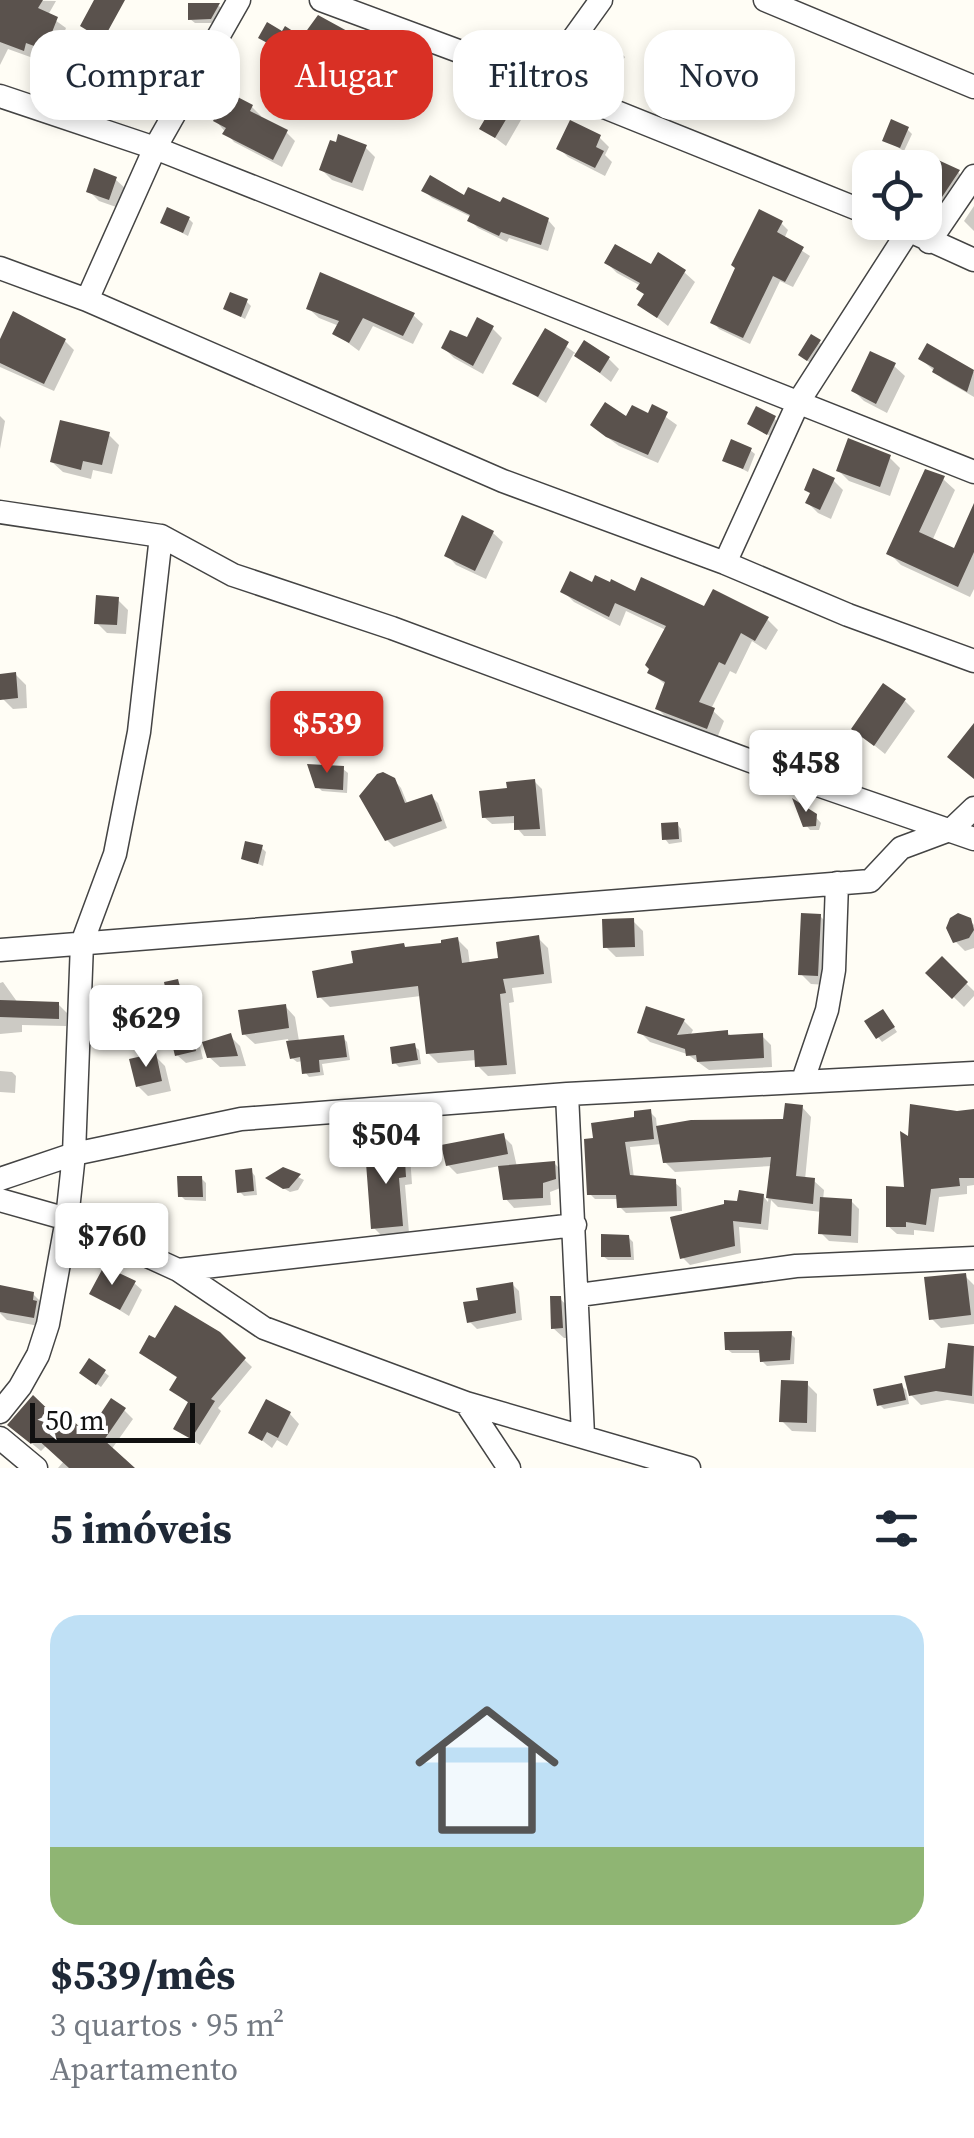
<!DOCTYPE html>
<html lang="pt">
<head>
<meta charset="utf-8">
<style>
	body { margin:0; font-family:"Source Serif 4",serif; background:#f6f6f7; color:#1f2937; height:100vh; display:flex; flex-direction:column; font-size:38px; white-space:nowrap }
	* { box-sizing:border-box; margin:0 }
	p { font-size:32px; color:#747a83 }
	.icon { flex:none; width:55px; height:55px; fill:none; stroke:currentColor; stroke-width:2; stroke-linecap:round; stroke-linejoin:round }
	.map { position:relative; height:1468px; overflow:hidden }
	.panel { display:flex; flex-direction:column; background:#fff; flex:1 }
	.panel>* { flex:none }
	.hud { position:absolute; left:30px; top:30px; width:915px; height:90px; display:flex; gap:20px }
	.tools { position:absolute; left:852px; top:150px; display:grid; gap:20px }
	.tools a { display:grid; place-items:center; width:90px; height:90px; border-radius:20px; background:#fff; box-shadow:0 5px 15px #0003; font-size:50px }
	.scale { position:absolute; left:30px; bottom:25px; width:165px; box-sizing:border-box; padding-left:10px; border:5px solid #111; border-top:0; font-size:28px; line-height:35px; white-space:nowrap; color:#111; -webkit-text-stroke:8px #fff; paint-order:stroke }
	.price { position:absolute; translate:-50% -85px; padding:0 22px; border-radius:10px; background:#fff; color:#222; font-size:32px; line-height:65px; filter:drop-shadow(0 2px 5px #0008) }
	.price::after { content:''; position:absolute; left:50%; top:60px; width:30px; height:22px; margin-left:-15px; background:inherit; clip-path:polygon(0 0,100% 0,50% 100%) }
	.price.selected { background:#d93025; color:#fff }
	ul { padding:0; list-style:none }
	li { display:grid; align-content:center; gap:20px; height:530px; padding:0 50px }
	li+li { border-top:2px solid #e0e1e3 }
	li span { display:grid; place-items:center; height:310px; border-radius:30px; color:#555 }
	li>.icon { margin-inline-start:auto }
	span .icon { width:180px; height:180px; fill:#fffc; stroke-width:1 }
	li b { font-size:42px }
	h2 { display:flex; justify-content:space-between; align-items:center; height:120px; padding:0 50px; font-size:42px }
	.chip { padding:0 35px; border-radius:30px; background:#fff; box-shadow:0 5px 15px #0003; font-size:35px; line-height:90px }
	.chip.selected { background:#d93025; color:#fff }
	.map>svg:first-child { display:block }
	.shadow { fill:#0003 }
	.building { fill:#5a524d }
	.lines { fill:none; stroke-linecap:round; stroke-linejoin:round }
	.street-casing { stroke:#444; stroke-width:25 }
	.street { stroke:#fff; stroke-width:22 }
</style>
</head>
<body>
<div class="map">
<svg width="974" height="1468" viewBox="0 0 974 1468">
	<rect width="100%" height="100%" fill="#fffdf5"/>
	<path class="shadow" d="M 0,0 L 56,1 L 48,15 L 66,28 L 54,58 L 36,51 L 33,58 L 8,49 L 0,65 Z
		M 190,5 L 219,6 L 223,10 L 215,23 L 195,23 L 190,19 Z
		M 318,18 L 348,34 L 357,43 L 323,93 L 280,64 L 271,54 L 274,49 L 261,38 L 303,40 Z
		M 555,39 L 559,43 L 547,60 L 539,55 Z
		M 615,47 L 625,57 L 611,80 L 581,58 Z
		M 156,62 L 184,65 L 194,75 L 172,115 L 132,92 L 121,82 Z
		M 766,62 L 770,66 L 763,83 L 734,66 Z
		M 697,77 L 707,88 L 698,114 L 661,101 L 651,91 Z
		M 409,90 L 414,95 L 409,106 L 388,96 Z
		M 515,103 L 525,113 L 506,146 L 482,128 Z
		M 252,107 L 261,116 L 259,118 L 286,132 L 295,141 L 282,167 L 234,142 L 216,121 Z
		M 907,129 L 912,134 L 904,151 L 885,140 Z
		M 599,137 L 609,147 L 605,155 L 612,162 L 605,176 L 568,157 L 559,148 Z
		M 365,147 L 375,157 L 363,191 L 332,180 L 321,169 Z
		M 921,155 L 958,172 L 968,182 L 944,217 L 925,209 L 925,168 L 915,168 Z
		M 115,179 L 126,189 L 119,208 L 99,201 L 89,191 Z
		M 424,191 L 501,205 L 548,220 L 555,228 L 548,251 L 509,238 L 507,242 L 478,228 L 470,220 L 471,217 L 432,198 Z
		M 974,206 L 974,231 L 964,221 Z
		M 189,219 L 193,223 L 188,236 L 163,223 Z
		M 781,223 L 788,230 L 784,239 L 810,256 L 793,287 L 780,281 L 750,344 L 719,329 L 713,322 Z
		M 607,263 L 684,272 L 695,282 L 668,326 L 641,305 L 646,296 L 641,286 L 617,273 Z
		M 246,301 L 251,306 L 245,319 L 226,309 Z
		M 309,309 L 413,315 L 423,324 L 413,344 L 373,326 L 359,351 L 335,333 L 339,326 L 319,318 Z
		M 492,328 L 502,338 L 483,374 L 454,358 L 444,348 Z
		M 546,332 L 578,355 L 609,359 L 619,369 L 611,382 L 574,353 L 546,403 L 516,383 Z
		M 65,341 L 74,350 L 54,391 L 0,367 L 0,343 Z
		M 819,342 L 823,346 L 812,364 L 805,359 Z
		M 928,347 L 974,372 L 974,397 L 943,379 L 921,359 Z
		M 894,366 L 905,376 L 887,413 L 864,401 L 854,391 Z
		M 653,408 L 677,425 L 658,463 L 619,446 L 603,434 L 627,420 L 649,416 Z
		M 0,416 L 5,421 L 0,449 Z
		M 774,418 L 778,423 L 772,437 L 750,424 Z
		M 108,434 L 119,445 L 112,474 L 93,470 L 91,479 L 63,472 L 52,462 Z
		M 750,450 L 755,454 L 748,472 L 725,460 Z
		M 890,458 L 900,468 L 890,496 L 849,481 L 839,471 Z
		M 943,479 L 955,490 L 932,541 L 955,551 L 974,509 L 974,589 L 970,597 L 901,565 L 889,553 Z
		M 833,480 L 843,490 L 831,519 L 818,513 L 808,503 Z
		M 493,533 L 503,542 L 486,579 L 456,565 L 447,555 Z
		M 593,585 L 767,619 L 778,630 L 766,650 L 752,641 L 736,674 L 730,671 L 711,709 L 724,721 L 717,738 L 668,719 L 658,709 L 667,686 L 650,672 L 666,630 L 626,611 L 620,626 L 574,602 L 563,591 Z
		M 118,600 L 128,610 L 126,634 L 107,633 L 97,623 Z
		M 16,675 L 26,685 L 27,708 L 13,709 L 2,698 Z
		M 905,701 L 915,711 L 885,754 L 854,729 Z
		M 343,769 L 348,773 L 347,793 L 322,791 L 317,786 Z
		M 394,780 L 401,788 L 408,805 L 431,796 L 438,803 L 447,828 L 394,847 L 387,840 Z
		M 535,782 L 542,789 L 546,836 L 524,836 L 517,828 L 516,823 L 492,824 L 484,817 Z
		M 813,814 L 821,823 L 819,830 L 810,830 L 806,825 Z
		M 677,824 L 681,829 L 682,842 L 669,844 L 665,839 Z
		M 261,847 L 266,852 L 263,866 L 244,858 Z
		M 820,916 L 830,926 L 827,985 L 811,984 L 801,974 Z
		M 966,917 L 974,925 L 974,948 L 965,951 L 955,941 Z
		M 633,921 L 643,931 L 644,956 L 616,957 L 606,947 Z
		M 538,938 L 548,948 L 552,983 L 512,988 L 514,1002 L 509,1003 L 516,1074 L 488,1076 L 478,1066 L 477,1060 L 438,1063 L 428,1053 L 421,996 L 330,1007 L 319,996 L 407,949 L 444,945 L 458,940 L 468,950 L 470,965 L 501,960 Z
		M 942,960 L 974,991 L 974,996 L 964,1007 L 929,973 Z
		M 3,982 L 18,1003 L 58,1004 L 67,1013 L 66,1026 L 22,1025 L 22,1032 L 0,1034 L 0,983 Z
		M 177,982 L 186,990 L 203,1059 L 186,1063 L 177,1055 L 174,1020 Z
		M 285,1006 L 295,1017 L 299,1041 L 343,1038 L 347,1042 L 350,1060 L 322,1064 L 324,1075 L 309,1077 L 305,1072 L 303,1061 L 297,1062 L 292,1058 L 288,1039 L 255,1044 L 244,1034 Z
		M 887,1017 L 897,1032 L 882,1042 L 878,1037 Z
		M 684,1021 L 693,1030 L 690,1036 L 727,1032 L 732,1037 L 762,1036 L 771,1045 L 772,1067 L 709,1070 L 687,1054 L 650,1042 L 640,1032 Z
		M 230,1036 L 240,1046 L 246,1066 L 220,1067 L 209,1057 Z
		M 414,1046 L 419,1050 L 421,1064 L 399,1067 L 395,1063 Z
		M 155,1056 L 165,1066 L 171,1091 L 148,1096 L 138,1086 Z
		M 0,1071 L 12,1072 L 16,1076 L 15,1093 L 0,1092 Z
		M 802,1107 L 811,1117 L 805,1180 L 814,1181 L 824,1190 L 823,1200 L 851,1201 L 859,1209 L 858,1243 L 829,1241 L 821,1233 L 822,1212 L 778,1207 L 771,1200 L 768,1230 L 739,1227 L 741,1253 L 690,1265 L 682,1257 L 739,1203 L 763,1196 L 768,1202 L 772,1166 L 675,1172 L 665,1162 L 662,1144 L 630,1147 L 634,1178 L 674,1182 L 681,1188 L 682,1211 L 626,1213 L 620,1207 L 619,1199 L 595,1199 L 589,1193 L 637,1119 L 650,1112 L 656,1118 L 657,1128 L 785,1121 Z
		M 974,1112 L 974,1185 L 967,1186 L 967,1194 L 939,1197 L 934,1232 L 914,1230 L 914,1235 L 897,1234 L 888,1226 L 907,1189 L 910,1141 L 957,1113 Z
		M 503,1136 L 512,1145 L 517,1167 L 554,1163 L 563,1172 L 563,1187 L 550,1192 L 551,1205 L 514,1208 L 506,1199 L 500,1166 L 457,1174 L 448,1165 Z
		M 403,1148 L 410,1156 L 412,1184 L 405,1185 L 409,1233 L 381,1235 L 374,1228 L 377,1164 Z
		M 284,1170 L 304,1180 L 298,1190 L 290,1192 L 273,1182 Z
		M 251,1171 L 255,1176 L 257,1195 L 244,1196 L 240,1192 Z
		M 201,1178 L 206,1183 L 206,1201 L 185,1200 L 181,1196 Z
		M 628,1237 L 633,1242 L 634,1260 L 608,1260 L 603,1256 Z
		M 965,1276 L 974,1285 L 974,1324 L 941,1328 L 931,1318 Z
		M 134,1283 L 142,1290 L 129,1316 L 92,1293 Z
		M 512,1284 L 519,1291 L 522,1320 L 477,1329 L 470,1322 L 480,1302 Z
		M 0,1292 L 33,1294 L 43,1304 L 44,1327 L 7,1320 L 0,1313 Z
		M 560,1299 L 571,1309 L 572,1338 L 564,1338 L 553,1328 Z
		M 218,1334 L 252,1367 L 218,1408 L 221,1411 L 200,1445 L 176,1428 L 190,1404 L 172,1390 L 179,1379 L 142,1353 Z
		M 791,1334 L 795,1338 L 794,1364 L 767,1366 L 762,1361 L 762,1353 L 732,1353 L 727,1349 Z
		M 950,1345 L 974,1349 L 974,1404 L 947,1400 L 921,1405 L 906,1390 L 909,1404 L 884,1409 L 879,1404 L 902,1386 L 911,1395 L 947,1370 Z
		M 104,1372 L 109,1376 L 101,1387 L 87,1377 Z
		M 807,1384 L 817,1394 L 816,1432 L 792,1431 L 782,1421 Z
		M 124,1410 L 133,1419 L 111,1450 L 131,1468 L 58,1468 L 64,1461 L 47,1445 L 41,1451 L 19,1433 L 61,1424 L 87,1437 Z
		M 290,1414 L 299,1424 L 287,1446 L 277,1440 L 272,1448 L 251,1432 Z"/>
	<path class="building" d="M 0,0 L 43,0 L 38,8 L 58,17 L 45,50 L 26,43 L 24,51 L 0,42 Z
		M 94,0 L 125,0 L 103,40 L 80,26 Z
		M 188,3 L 220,3 L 211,19 L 188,20 Z
		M 318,15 L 349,32 L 312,85 L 268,54 L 273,46 L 258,38 L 267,22 L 282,31 L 285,26 L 302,37 Z
		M 543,30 L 556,37 L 541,57 L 531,52 Z
		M 596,32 L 617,45 L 600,72 L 578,58 Z
		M 134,49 L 155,59 L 159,50 L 186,63 L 161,106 L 118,82 Z
		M 738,51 L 750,57 L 752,52 L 768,60 L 758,80 L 731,66 Z
		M 658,62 L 698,75 L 688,106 L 648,92 Z
		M 391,80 L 411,88 L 405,104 L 385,96 Z
		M 228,92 L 253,105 L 250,111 L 288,130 L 273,160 L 222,134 L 226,128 L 213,121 Z
		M 501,92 L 517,101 L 495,138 L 479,129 Z
		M 891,119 L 909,127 L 900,148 L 882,141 Z
		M 570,120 L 601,135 L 596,147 L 604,151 L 595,168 L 556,149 Z
		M 338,134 L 367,145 L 352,183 L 319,170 L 330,140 L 336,142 Z
		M 925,154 L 960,170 L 934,209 L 925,204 Z
		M 94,168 L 117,177 L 109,200 L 86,192 Z
		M 430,175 L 464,195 L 468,187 L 500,202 L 503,197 L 549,218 L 541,245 L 501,232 L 499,236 L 467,221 L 470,215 L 421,191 Z
		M 167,207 L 190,217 L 183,233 L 160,223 Z
		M 759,209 L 783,221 L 777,232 L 804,247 L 785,282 L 773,276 L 743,338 L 710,323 L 735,268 L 731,265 Z
		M 615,244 L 651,264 L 658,252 L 686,270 L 657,318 L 637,305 L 644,294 L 636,289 L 640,283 L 604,263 Z
		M 320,272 L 415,313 L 403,336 L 363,318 L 349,343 L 332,334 L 339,321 L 306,309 Z
		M 230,292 L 248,299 L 241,317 L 223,309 Z
		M 13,311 L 66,339 L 44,384 L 0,363 L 0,339 Z
		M 477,317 L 494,326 L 473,366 L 441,348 L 450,330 L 467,337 Z
		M 545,328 L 569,342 L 538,397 L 512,384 Z
		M 811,334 L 821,340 L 807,361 L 798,355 Z
		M 584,340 L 610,357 L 600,373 L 574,356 Z
		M 927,343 L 974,370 L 967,392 L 932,372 L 934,368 L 918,359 Z
		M 870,351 L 896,363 L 876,404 L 851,391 Z
		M 605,402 L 626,416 L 632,405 L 648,413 L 652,404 L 668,412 L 648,455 L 606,437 L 590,425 Z
		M 756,406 L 776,416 L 767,435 L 747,424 Z
		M 60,420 L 110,432 L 102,465 L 83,461 L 81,470 L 50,462 Z
		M 848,438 L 891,455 L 880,487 L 836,471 Z
		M 731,439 L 752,448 L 743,469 L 722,461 Z
		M 813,468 L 835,478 L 820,510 L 805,503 L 810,493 L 804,490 Z
		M 925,469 L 945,476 L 919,532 L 954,548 L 974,503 L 974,552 L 958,587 L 886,554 Z
		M 462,515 L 494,531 L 475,571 L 444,556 Z
		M 570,571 L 592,582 L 595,575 L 610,582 L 611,579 L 635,591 L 641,577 L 704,606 L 713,589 L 769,617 L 755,641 L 741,633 L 725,665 L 719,662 L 699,702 L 715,708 L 707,729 L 655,709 L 665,682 L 647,673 L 649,669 L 645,665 L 666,626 L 615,603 L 609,617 L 560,592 Z
		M 96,595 L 119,597 L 117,625 L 94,624 Z
		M 16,672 L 18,698 L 0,700 L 0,674 Z
		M 883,683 L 906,699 L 874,746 L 851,729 Z
		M 974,723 L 974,779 L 947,757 Z
		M 307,764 L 344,766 L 343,790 L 315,788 Z
		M 383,772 L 395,778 L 405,803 L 432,794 L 442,821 L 385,841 L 359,796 L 377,774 Z
		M 535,779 L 540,829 L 514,830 L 514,816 L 482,818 L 479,791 L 507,788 L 506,782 Z
		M 792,798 L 817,814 L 816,826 L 803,827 Z
		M 678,822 L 679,839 L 662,840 L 661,823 Z
		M 245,841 L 263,845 L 258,864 L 241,859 Z
		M 801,913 L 821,914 L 818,976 L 798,975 Z
		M 958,913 L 971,918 L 974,930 L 969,938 L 953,943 L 946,928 L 950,918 Z
		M 634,918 L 635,947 L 603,948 L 602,919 Z
		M 539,935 L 544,974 L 503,979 L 506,993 L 500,994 L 507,1065 L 475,1067 L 474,1050 L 426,1054 L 418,986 L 317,998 L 312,971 L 353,963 L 351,951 L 404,943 L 405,947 L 441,943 L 441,940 L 458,937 L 462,963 L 498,958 L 496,942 Z
		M 942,956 L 968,982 L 952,999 L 925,973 Z
		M 178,979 L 196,1051 L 175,1056 L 166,1019 L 171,1018 L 164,982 Z
		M 0,1000 L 59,1002 L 59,1019 L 0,1017 Z
		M 286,1004 L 289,1028 L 242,1035 L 238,1010 Z
		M 646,1006 L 685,1019 L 677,1035 L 728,1030 L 728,1035 L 763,1033 L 764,1058 L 697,1062 L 696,1055 L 686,1056 L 685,1049 L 637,1033 Z
		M 883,1009 L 895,1027 L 876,1039 L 864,1021 Z
		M 231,1033 L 238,1056 L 207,1058 L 202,1042 Z
		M 344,1035 L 347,1057 L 319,1060 L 320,1072 L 302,1074 L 300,1057 L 290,1059 L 286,1041 Z
		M 415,1043 L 418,1060 L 392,1064 L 390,1047 Z
		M 156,1053 L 162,1081 L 136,1087 L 129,1059 Z
		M 785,1103 L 803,1105 L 796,1176 L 815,1178 L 813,1204 L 766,1198 L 771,1157 L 663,1163 L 656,1126 L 691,1120 L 783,1119 Z
		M 910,1104 L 957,1111 L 974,1109 L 974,1178 L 959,1178 L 960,1186 L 931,1189 L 926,1225 L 906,1222 L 906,1227 L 886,1227 L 886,1186 L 904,1187 L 900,1131 L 908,1136 Z
		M 651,1109 L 654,1139 L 625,1142 L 630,1175 L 676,1179 L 677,1206 L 617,1208 L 616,1195 L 587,1195 L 584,1139 L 593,1138 L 591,1123 L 634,1117 L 634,1111 Z
		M 504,1133 L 508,1154 L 446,1166 L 441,1145 Z
		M 404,1145 L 406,1177 L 399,1178 L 403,1226 L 371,1229 L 366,1163 L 375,1161 L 373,1148 Z
		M 555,1161 L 556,1179 L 543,1183 L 543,1198 L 503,1200 L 498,1166 Z
		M 283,1167 L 301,1174 L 289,1188 L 283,1189 L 265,1178 Z
		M 252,1168 L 254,1191 L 237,1193 L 235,1170 Z
		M 177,1176 L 202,1176 L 203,1197 L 178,1197 Z
		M 739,1190 L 764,1194 L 761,1224 L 733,1221 L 735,1246 L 680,1259 L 670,1217 L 724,1204 L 724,1200 L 737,1201 Z
		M 820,1197 L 852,1199 L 851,1236 L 818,1234 Z
		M 601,1234 L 629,1235 L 631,1257 L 601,1257 Z
		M 104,1266 L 136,1281 L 120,1310 L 89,1294 Z
		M 966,1273 L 971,1315 L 929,1320 L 924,1277 Z
		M 513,1282 L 516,1313 L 467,1323 L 463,1302 L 478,1300 L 476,1288 Z
		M 0,1285 L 34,1292 L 33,1300 L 37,1301 L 34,1318 L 0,1312 Z
		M 550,1296 L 561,1296 L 563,1328 L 551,1329 Z
		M 175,1305 L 220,1332 L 246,1358 L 211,1399 L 215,1401 L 191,1439 L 173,1429 L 188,1402 L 169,1390 L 177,1377 L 139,1353 L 149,1335 L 155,1338 Z
		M 792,1331 L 790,1360 L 760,1362 L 759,1350 L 725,1350 L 724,1332 Z
		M 948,1343 L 974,1346 L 972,1396 L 936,1391 L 909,1396 L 904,1376 L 945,1368 Z
		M 89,1358 L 106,1370 L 96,1385 L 79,1373 Z
		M 781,1380 L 808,1381 L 807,1423 L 779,1422 Z
		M 902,1383 L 906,1400 L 877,1406 L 873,1389 Z
		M 33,1395 L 60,1421 L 66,1414 L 87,1434 L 111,1398 L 126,1408 L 104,1440 L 135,1468 L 69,1468 L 36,1438 L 31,1444 L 7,1425 Z
		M 266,1399 L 291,1412 L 278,1438 L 267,1432 L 262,1441 L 248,1433 Z"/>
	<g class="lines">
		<defs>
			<path id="street" d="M 321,0 L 542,82 L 870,214
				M 765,0 L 974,87
				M 542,82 L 601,0
				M 0,96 L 155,148 L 974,472
				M 890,222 L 974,260
				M 929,242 L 974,176
				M 0,268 L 87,300 L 503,481 L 725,563 L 848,615 L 974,661
				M 87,300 L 155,148 L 239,0
				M 0,512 L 161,536 L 233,575 L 392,628 L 783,773 L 974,839
				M 725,563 L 799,401 L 909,230
				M 0,950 L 870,881 L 901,848 L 952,829 L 974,808
				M 803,1080 L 827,1010 L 834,970 L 837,883
				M 567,1094 L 583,1435
				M 0,1179 L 74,1154 L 241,1119 L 567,1094 L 974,1073
				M 0,1200 L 67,1219 L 178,1270 L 264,1328 L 466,1403 L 689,1468
				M 178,1270 L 575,1225
				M 579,1295 L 796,1266 L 974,1258
				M 466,1403 L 509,1468
				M 0,1412 L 20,1387 L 38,1355 L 48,1324 L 67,1219 L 74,1154 L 82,943 L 115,854 L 139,732 L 161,536
				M 0,1438 L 36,1468"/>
		</defs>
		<use href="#street" class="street-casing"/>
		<use href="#street" class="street"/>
	</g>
</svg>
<div class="tools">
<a><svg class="icon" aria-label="locate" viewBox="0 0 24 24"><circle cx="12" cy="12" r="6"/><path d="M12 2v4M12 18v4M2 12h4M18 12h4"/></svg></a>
</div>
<div class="scale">50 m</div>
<b class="price selected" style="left:327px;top:776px">$539</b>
<b class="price" style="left:806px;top:815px">$458</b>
<b class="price" style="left:146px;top:1070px">$629</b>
<b class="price" style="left:386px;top:1187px">$504</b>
<b class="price" style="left:112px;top:1288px">$760</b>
<div class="hud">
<a class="chip">Comprar</a>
<a class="chip selected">Alugar</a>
<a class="chip">Filtros</a>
<a class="chip">Novo</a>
</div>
</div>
<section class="panel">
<h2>5 imóveis<svg class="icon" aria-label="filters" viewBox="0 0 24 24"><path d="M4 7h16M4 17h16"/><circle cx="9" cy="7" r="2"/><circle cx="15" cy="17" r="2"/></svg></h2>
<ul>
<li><span style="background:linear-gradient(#bfe0f5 75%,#8fb573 0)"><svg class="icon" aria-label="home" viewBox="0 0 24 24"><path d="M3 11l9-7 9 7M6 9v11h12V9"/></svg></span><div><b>$539/mês</b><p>3 quartos · 95 m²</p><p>Apartamento</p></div></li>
</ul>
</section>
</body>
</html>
